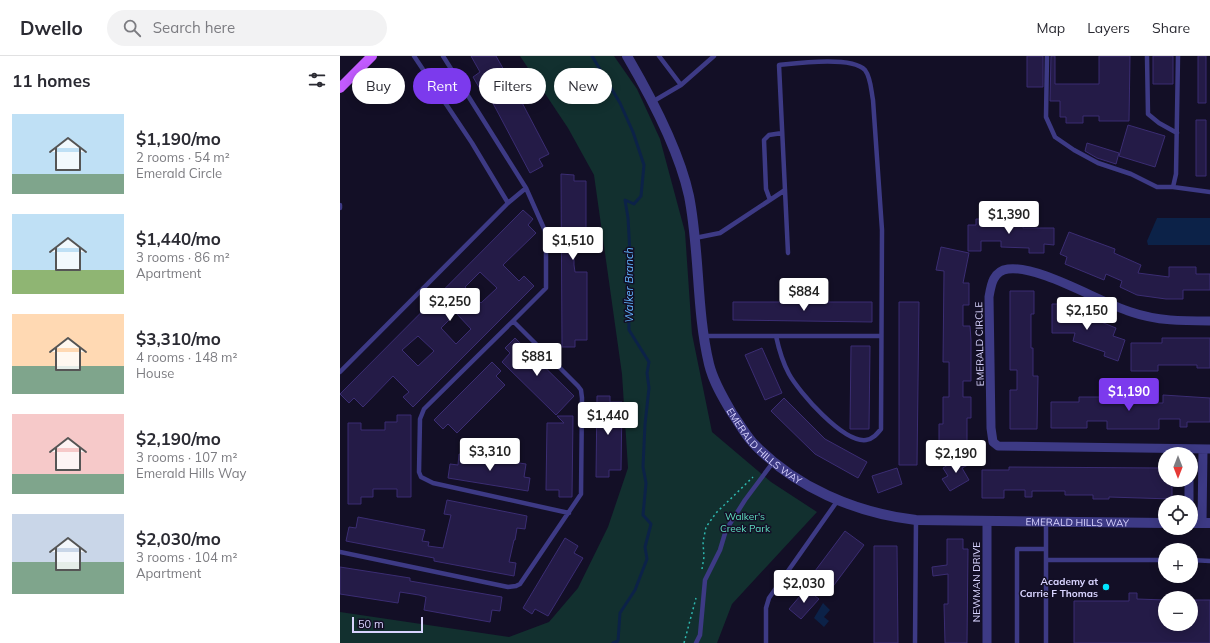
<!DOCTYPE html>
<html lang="en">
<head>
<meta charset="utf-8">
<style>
	body { margin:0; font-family:Mulish,sans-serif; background:#f2f2f3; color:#2b2b33; height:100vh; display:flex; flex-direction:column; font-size:15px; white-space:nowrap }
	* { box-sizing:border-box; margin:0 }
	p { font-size:13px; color:#7c7c81 }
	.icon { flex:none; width:22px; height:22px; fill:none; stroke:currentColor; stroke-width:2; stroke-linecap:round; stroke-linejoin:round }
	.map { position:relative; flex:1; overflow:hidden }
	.details { display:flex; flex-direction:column; background:#fff; width:340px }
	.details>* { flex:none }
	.banner { position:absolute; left:12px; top:12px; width:380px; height:36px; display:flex; gap:8px }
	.needle { width:26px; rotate:180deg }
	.tools { position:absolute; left:818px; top:391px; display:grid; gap:8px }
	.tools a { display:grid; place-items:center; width:40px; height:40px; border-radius:50%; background:#fff; box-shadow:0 2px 10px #0003; font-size:20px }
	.scale { position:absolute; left:12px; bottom:10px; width:71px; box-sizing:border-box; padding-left:4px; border:2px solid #d9d4ff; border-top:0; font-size:11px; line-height:14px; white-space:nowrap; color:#d9d4ff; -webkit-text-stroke:3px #130f26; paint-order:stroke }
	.price { position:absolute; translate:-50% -34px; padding:0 9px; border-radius:4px; background:#fff; color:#222; font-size:13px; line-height:26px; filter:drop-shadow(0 1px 2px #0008) }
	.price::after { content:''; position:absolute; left:50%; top:24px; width:12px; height:9px; margin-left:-6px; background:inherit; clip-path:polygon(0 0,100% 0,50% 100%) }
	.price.current { background:#7c3aed; color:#fff }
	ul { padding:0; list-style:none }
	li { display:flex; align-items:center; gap:12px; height:100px; padding:0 12px }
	li span { display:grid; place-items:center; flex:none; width:112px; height:80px; border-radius:0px; color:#555 }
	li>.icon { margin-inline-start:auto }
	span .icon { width:48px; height:48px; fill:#fffc; stroke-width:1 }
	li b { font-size:17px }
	h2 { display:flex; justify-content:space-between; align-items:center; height:48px; padding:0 12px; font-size:17px }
	.tag { padding:0 14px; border-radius:18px; background:#fff; box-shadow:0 2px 10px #0003; font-size:14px; line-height:36px }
	.tag.current { background:#7c3aed; color:#fff }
	header { display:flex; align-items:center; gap:24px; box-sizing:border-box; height:56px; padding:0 20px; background:#fff; border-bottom:1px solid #e1e1e2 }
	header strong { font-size:19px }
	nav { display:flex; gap:22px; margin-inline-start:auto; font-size:14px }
	.search { width:280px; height:36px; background:#f2f2f3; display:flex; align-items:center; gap:10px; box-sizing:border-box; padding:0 14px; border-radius:22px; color:#7c7c81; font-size:15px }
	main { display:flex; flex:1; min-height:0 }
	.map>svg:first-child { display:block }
	.green { fill:#12302f }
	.water { fill:#0c2248 }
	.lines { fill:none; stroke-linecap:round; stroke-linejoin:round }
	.stream { stroke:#0c2248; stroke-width:3 }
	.building { fill:#241b47; stroke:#3b2d73; fill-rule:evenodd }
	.path { stroke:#2fb8b0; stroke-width:1.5; stroke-dasharray:2 3; stroke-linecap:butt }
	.service { stroke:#3d3a85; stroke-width:4.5 }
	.minor { stroke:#3d3a85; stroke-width:9 }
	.tertiary { stroke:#3d3a85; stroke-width:10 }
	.primary { stroke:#c25bff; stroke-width:10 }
	.poi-dot { fill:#00e5ff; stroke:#130f26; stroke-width:1.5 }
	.labels { text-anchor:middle; stroke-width:3; stroke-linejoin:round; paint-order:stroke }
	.street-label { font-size:10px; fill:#d9d4ff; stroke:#130f26 }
	.park-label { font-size:10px; fill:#5fe0c0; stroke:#130f26 }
	.poi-label { font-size:10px; font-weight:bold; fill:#d9d4ff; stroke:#130f26; text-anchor:end }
	.water-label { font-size:11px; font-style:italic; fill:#62b6ff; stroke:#130f26 }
</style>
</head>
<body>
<header>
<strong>Dwello</strong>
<div class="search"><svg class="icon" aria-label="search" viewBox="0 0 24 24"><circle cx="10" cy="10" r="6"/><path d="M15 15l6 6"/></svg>Search here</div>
<nav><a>Map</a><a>Layers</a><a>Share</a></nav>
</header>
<main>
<section class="details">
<h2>11 homes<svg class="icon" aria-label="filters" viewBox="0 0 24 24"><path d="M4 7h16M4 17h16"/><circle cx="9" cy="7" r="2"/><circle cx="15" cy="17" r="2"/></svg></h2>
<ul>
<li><span style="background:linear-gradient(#bfe0f5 75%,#7fa58c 0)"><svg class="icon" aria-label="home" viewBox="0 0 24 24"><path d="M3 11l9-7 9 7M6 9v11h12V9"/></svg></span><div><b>$1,190/mo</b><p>2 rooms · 54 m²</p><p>Emerald Circle</p></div></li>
<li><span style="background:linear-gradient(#bfe0f5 70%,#8fb573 0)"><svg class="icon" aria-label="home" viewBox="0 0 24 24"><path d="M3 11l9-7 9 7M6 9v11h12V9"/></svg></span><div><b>$1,440/mo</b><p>3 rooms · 86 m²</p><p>Apartment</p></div></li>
<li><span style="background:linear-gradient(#ffd9b3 65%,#7fa58c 0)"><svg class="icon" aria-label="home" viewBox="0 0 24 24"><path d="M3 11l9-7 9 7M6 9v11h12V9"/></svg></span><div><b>$3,310/mo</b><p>4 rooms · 148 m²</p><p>House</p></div></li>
<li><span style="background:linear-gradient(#f6c9c9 75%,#7fa58c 0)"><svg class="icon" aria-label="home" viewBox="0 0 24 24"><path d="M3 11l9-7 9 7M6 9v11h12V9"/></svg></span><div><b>$2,190/mo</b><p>3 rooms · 107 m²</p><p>Emerald Hills Way</p></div></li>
<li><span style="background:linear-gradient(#c9d6e8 60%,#7fa58c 0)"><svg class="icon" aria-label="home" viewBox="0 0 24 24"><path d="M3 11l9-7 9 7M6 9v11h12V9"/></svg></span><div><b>$2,030/mo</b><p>3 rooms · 104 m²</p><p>Apartment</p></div></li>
</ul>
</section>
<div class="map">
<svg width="870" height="587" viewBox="0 0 870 587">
	<rect width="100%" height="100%" fill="#130f26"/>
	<path class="green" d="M 180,0 L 274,0 L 297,33 L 320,83 L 345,176 L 352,278 L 372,376 L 431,426 L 477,456 L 392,548 L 377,587 L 0,587 L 0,556 L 169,581 L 209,566 L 238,532 L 268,471 L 288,412 L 282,318 L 254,119 L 228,72 Z"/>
	<path class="water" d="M 817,162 L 870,162 L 870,189 L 808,189 L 807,185 Z
		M 483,547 L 490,554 L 484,561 L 489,565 L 484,571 L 474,562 Z"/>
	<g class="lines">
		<path class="stream" d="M 252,0 L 280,47 L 293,76 L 304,109 L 301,140 L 294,148 L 285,144 L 288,162 L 291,216 L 288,227 L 289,274 L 309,306 L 307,317 L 309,332 L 305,368 L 303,411 L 306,427 L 303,459 L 311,468 L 305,491 L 307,503 L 295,534 L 280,557 L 278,585 L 273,587"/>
	</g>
	<path class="building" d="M 131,0 L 156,0 L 169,23 L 158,30 L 166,45 L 178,39 L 209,98 L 199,103 L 203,110 L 190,117 L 147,36 L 143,38 L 133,21 L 140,16 Z
		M 687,0 L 703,0 L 703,31 L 687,31 Z
		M 711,0 L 715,0 L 715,28 L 759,28 L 759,0 L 790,0 L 789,65 L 759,65 L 759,60 L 743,60 L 743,67 L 726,67 L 726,61 L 720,61 L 720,45 L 710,45 Z
		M 813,0 L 833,0 L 833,28 L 813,28 Z
		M 858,0 L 866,0 L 866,47 L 858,47 Z
		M 856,64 L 866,64 L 866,120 L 856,120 Z
		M 788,69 L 825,80 L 815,111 L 779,100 Z
		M 747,87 L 779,97 L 776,108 L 757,102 L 745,95 Z
		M 221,118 L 234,119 L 234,125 L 246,125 L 246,193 L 234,193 L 234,209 L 235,216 L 247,216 L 247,284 L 235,284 L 235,291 L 222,291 Z
		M 183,154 L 193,163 L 188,169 L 196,177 L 163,209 L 179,225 L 184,220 L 194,230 L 73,351 L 63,341 L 69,336 L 53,320 L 23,351 L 14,342 L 9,347 L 0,338 ZM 140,216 L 157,232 L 141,247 L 125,231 ZM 116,257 L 131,273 L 116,288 L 101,272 ZM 78,280 L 94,295 L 78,310 L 62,294 Z
		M 636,163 L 655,163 L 655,165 L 683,165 L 683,172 L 714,172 L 714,189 L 704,188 L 704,197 L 689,197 L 689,192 L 661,191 L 661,185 L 641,185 L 641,195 L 628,195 L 628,169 L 636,169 Z
		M 729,176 L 775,193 L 774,197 L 801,209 L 798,217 L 829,221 L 829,211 L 856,211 L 856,218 L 870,218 L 870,234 L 843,234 L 843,243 L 826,243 L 797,239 L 780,231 L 782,225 L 766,218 L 764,224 L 725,208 L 727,201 L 720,198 Z
		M 601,191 L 629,197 L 623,227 L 629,227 L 629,249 L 623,249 L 623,270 L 630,270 L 631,284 L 631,325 L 623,325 L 623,341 L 631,341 L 631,362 L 627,362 L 627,389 L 599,389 L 599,368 L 603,368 L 603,341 L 609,341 L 609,306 L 603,306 L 604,215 L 596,214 Z
		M 670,235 L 694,235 L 694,258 L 691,258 L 691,292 L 693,292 L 693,320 L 698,320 L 697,373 L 670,373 L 670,334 L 677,334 L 677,314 L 670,314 Z
		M 393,246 L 532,246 L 532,266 L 393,264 Z
		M 559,246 L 579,246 L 577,409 L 559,409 Z
		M 712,248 L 725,248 L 725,255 L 734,255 L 776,272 L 773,280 L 785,284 L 778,305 L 764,300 L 765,296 L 733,285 L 735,277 L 712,277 Z
		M 175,282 L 234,340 L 216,359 L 162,306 L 170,297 L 165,292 Z
		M 822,282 L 870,282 L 870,312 L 857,312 L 857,309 L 818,309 L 818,315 L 791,315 L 791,287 L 822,287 Z
		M 511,290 L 530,290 L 529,373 L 510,373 Z
		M 422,292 L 442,337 L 425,344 L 405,299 Z
		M 152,306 L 161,315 L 156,320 L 165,329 L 117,377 L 108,368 L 103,373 L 94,364 Z
		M 823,339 L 870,342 L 870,366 L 847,366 L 847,371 L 840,371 L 840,363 L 819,363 L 819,373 L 767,373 L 767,365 L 747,365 L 747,372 L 711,372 L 711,346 L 739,346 L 739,341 L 764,341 L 791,343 L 791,347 L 823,347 Z
		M 257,340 L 270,340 L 270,346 L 282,346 L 281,414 L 269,414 L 269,421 L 256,421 Z
		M 444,342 L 485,383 L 527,406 L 518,422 L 475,398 L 431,355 Z
		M 57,359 L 71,359 L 71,441 L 57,441 L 57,433 L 33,433 L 33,441 L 21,441 L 21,448 L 8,448 L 8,367 L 21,367 L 21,374 L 45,374 L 45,366 L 57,366 Z
		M 217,360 L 233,360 L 232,441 L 219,441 L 219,434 L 206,434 L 207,367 L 224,367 Z
		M 119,398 L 186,408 L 184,421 L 190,422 L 188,435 L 108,422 L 110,408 L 118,409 Z
		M 623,400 L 628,409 L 622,412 L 629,424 L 610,435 L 602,423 L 608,420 L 603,412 Z
		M 669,411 L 824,412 L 825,424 L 832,424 L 832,443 L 769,441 L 769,443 L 753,443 L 753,439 L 725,439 L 725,435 L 692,435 L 692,441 L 685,441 L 685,434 L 664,434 L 664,442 L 642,442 L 642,414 L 669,414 Z
		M 557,412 L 562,428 L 538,437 L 532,420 Z
		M 107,444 L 187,460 L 185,473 L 177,472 L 175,484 L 174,484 L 169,506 L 176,507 L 174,520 L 94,505 L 94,502 L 6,485 L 9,471 L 16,472 L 18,461 L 85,474 L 82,485 L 89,486 L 88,490 L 103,492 L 111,459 L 104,458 Z
		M 505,475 L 524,489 L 491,533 L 472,519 Z
		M 225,482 L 238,490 L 234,497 L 243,502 L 208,560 L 195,553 L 192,558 L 183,552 Z
		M 607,483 L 623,483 L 623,493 L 628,493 L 627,587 L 605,587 L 604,548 L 608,548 L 608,518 L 593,520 L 592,511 L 607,509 Z
		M 534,490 L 557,490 L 558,587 L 534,587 Z
		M 0,511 L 70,522 L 70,525 L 162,541 L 160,555 L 152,554 L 150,566 L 84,554 L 86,541 L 79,539 L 60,536 L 58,547 L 0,538 Z
		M 466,533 L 479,543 L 461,563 L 449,553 Z
		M 789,537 L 797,537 L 797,543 L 825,544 L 825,568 L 851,568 L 851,544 L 870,544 L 870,587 L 734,587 L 734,545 L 789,545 Z"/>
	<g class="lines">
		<path class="path" d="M 362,513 L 364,501 L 363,486 L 366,471 L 376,457 L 413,421
			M 344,587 L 356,542"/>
		<path class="service" d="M 74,0 L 132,87 L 168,147
			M 103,0 L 186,132 L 206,177 L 206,232 L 173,265
			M 707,0 L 706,61 L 715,81 L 734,94 L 758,107 L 791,118 L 817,131 L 833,131 L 836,118 L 838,0
			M 807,0 L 808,58 L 819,67 L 837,77
			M 341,29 L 374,0
			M 312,46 L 341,29 L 319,0
			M 833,131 L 870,136
			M 430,144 L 426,133 L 424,84 L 429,79 L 442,77
			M 0,149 L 0,152
			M 355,182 L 380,177 L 445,134
			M 364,280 L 541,280
			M 436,280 C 439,294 442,305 449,318 C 459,336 503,387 526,384 C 533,383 537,378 541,373 L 542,174 L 533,44 C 531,34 531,22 525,14 C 512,0 458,7 439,9 L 448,197
			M 0,316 L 168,147 L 186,132
			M 706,465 L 706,587
			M 0,496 L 168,531 L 176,530 L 180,528 L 241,438 L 242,342 L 241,334 L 238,330 L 173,265 L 84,353 L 80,363 L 79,416 L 81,421 L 93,427 L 229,457
			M 706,504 L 825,504
			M 851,504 L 870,505
			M 356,587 L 360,579 L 365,524 L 380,494 L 386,474 L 405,444 L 434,405
			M 426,587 L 426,552 L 429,542 L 498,444
			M 575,587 L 576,464
			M 677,587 L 677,493 L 706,493"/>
		<path class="minor" d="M 870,265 C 843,265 817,265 791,256 C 759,246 699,209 668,213 C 653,215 651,229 649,241 L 651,372 L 653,386 L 658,390 L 870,393
			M 849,446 L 849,424
			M 862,467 L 863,393
			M 647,587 L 647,465"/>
		<g class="tertiary">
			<path id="s1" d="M 287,0 C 311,41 339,94 349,140 C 360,196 356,253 369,308 C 373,325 383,342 392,357 C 399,367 405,378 413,387 C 455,431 515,457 576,464 L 825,467"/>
			<path d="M 851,467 L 870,467"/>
		</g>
		<path class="primary" d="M 0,32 L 32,0"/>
	</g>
	<circle class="poi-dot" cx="766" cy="531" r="4"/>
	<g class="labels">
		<g class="street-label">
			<text transform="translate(639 288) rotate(-91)" y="4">EMERALD CIRCLE</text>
			<text dy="4" stroke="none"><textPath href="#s1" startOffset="424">EMERALD HILLS WAY</textPath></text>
			<text dy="4" stroke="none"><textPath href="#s1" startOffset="759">EMERALD HILLS WAY</textPath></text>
			<text transform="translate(636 526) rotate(-90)" y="4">NEWMAN DRIVE</text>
		</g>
		<g class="park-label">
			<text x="405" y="464">Walker's<tspan x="405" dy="12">Creek Park</tspan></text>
		</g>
		<g class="poi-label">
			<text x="758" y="529">Academy at<tspan x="758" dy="12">Carrie F Thomas</tspan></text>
		</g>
		<g class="water-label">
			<text transform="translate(289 229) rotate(-90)" y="4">Walker Branch</text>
		</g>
	</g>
</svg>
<div class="tools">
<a><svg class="needle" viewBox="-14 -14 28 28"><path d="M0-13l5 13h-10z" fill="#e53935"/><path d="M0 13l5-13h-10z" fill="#7c7c81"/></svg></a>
<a><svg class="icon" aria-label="locate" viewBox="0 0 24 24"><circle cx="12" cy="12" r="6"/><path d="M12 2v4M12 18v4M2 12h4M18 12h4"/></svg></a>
<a>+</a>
<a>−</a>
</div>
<div class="scale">50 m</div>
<b class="price" style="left:669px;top:179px">$1,390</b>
<b class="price" style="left:233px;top:205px">$1,510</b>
<b class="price" style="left:464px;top:256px">$884</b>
<b class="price" style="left:110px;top:266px">$2,250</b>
<b class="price" style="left:747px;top:275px">$2,150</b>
<b class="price" style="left:197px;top:321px">$881</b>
<b class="price current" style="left:789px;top:356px">$1,190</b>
<b class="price" style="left:268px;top:380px">$1,440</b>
<b class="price" style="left:150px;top:416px">$3,310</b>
<b class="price" style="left:616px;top:418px">$2,190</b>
<b class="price" style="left:464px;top:548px">$2,030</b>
<div class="banner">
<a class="tag">Buy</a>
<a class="tag current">Rent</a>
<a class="tag">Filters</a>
<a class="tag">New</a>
</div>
</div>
</main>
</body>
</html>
